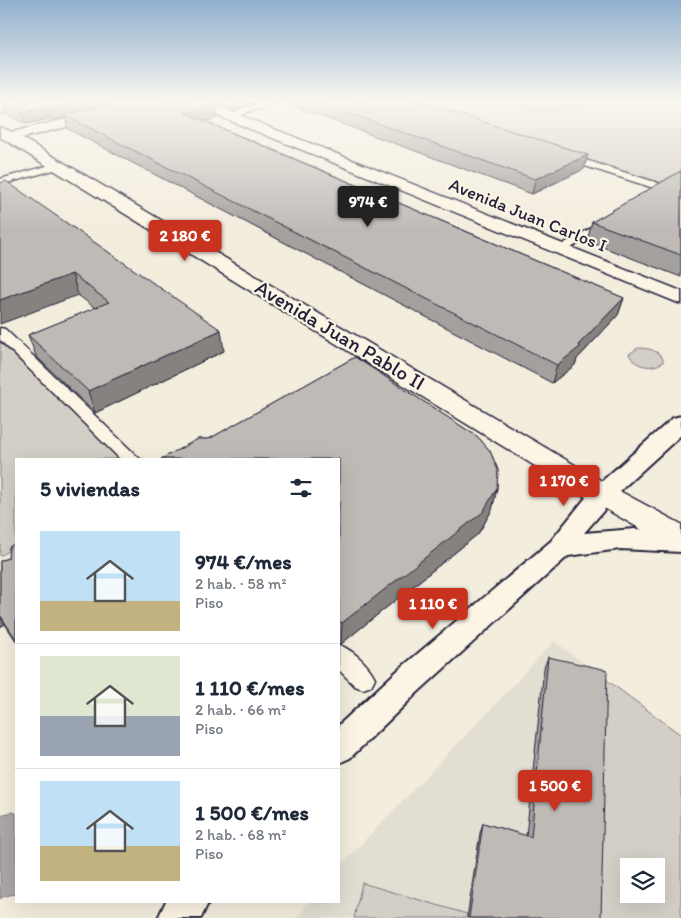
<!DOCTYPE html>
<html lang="es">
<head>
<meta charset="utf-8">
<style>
	body { margin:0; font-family:Itim,sans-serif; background:#f6f6f7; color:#1f2937; height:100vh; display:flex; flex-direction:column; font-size:19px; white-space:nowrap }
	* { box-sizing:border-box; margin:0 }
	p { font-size:16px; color:#747a83 }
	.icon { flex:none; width:28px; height:28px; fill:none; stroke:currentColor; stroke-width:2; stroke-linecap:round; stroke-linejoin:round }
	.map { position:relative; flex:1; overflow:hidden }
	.drawer { position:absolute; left:15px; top:458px; width:325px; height:445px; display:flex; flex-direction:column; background:#fff; border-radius:0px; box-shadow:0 5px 20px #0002 }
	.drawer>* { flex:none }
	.tools { position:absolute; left:620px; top:858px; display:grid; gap:10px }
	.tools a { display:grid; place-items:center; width:45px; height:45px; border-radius:0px; background:#fff; box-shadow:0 5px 20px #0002; font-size:25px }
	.price { position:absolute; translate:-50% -42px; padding:0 11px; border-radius:5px; background:#c8321e; color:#fff; font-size:16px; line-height:32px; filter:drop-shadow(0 1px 2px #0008) }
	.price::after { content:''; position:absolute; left:50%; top:30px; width:15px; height:11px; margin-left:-8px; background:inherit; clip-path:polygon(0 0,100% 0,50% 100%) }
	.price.current { background:#222; color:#fff }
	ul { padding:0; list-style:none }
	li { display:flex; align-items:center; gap:15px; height:125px; padding:0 25px }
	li+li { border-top:1px solid #e0e1e3 }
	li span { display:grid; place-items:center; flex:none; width:140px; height:100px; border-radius:0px; color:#555 }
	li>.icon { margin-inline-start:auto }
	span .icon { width:60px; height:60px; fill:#fffc; stroke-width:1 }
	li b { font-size:21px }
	h2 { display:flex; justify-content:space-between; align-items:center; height:60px; padding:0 25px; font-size:21px }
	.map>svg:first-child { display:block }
	.built { fill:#e3ded2; fill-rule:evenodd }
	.green { fill:#d4cfc6; stroke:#7b7880; fill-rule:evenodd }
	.water { fill:#aca7a6; stroke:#75727b }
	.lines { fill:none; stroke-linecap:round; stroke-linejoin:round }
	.pedestrian-casing { stroke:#22223b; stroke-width:3 }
	.minor-casing { stroke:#22223b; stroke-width:4 }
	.tertiary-casing { stroke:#22223b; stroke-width:3 }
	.primary-casing { stroke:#22223b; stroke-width:3 }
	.pedestrian { fill:#fcf5e5; fill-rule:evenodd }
	.minor { fill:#fcf5e5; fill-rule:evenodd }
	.tertiary { fill:#fcf5e5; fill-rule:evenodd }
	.primary { fill:#fcf5e5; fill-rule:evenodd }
	.wall { fill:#a4a09d; stroke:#22223b }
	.shaded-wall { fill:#86827f; stroke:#22223b }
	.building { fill:#bfbab6; stroke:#22223b }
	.labels { text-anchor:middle; stroke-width:4.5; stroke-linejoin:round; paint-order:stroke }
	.far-street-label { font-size:18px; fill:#22223b; stroke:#fcf5e5 }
	.street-label { font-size:21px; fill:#22223b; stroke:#fcf5e5 }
</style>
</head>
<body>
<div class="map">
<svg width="681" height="918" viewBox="0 0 681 918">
	<rect width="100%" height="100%" fill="#f3edde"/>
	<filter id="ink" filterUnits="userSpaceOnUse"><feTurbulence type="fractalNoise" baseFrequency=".02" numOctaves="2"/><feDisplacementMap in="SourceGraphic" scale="10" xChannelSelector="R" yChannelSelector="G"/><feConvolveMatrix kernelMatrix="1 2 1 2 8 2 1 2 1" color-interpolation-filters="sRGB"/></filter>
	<g filter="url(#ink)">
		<path class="built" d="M 554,641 L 681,735 L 681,918 L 296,918 L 310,901 L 339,901 L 339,867 L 491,709 ZM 629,866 L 656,866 L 656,894 L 629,894 Z"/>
		<path class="green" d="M 397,101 L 681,101 L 681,173 L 660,184 Z
			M 0,342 L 121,459 L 16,459 L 16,547 L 0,556 Z
			M 638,348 C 648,348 658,350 663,359 L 663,362 C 653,370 634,367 629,354 Z
			M 604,678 L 681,735 L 681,918 L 593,918 ZM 629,866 L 656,866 L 656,894 L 629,894 Z
			M 362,883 L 467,914 L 466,918 L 354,918 Z"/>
		<path class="water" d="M 526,101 L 586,101 L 590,104 L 584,109 L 560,107 L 559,110 L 545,112 L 528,110 L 522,107 L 521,103 Z
			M 13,812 L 16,813 L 16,894 L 4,896 L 0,899 L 0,815 Z"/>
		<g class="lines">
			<defs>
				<path id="pedestrian" d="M 271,101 L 284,101 L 248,112 L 236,119 L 229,117 L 242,108 Z
					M 563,153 L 671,187 L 672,189 L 671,191 L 663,191 L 560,158 L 560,154 Z
					M 58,163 L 61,164 L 61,168 L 0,185 L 0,179 Z
					M 609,218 L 613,219 L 615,221 L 613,223 L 564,252 L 556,252 L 554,249 Z
					M 0,328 L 5,329 L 140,459 L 120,459 L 0,340 Z
					M 339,645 C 353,650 369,665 375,678 L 371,686 L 363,689 L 355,686 L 339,670 Z"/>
				<path id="minor" d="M 681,416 L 681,435 L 624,487 L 584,533 L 635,529 L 681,532 L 681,552 L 620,549 L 568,556 L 418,692 L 350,758 L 339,763 L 339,725 L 396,672 L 551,541 L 592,490 L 673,418 Z
					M 166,901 L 209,901 L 201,918 L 158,918 Z"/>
				<path id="tertiary" d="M 140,101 L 161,101 L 159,104 L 22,138 L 612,487 L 681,524 L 681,550 L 670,546 L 592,501 L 0,137 L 0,127 L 12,132 Z
					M 187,101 L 204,101 L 681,291 L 681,304 L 189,104 Z"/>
				<path id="primary" d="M 19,101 L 43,101 L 41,104 L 0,113 L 0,105 Z"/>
			</defs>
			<use href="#pedestrian" class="pedestrian-casing"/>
			<use href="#minor" class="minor-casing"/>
			<use href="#tertiary" class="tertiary-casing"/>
			<use href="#primary" class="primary-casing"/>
			<use href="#pedestrian" class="pedestrian"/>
			<use href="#minor" class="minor"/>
			<use href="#tertiary" class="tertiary"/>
			<use href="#primary" class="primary"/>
		</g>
		<path class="wall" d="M 0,101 L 217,118 L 205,121 L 624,298 L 618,315 L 577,359 L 575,365 L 552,383 L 68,129 L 65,117 L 52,120 L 49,119 L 26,124 L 6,114 L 3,102 Z
			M 209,101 L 263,101 L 242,106 L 234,111 Z
			M 284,101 L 417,101 L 584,169 L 532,194 L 285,103 Z
			M 681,171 L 681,277 L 587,241 L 592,222 Z
			M 0,183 L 224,351 L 95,413 L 36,356 L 28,335 L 95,308 L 78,295 Z
			M 355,357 L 478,437 L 490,451 L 498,470 L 497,488 L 492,510 L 478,534 L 341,644 L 339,642 L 339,459 L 161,459 L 198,439 L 209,439 Z
			M 16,543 L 16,641 L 5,624 L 0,627 L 0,561 L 8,558 Z
			M 548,657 L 601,918 L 467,918 L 480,833 L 483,823 L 526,836 L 544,668 Z"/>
		<path class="shaded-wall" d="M 82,101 L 132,101 L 64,115 L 65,117 L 52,120 L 49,109 Z
			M 233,101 L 263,101 L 242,106 L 234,111 Z
			M 216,105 L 217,118 L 187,126 L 185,113 Z
			M 46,107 L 49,119 L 26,124 L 22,113 Z
			M 588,155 L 584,169 L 532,194 L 535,179 Z
			M 72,274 L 78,295 L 0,324 L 0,300 Z
			M 624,298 L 618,315 L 577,359 L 575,365 L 552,383 L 557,365 L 579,344 Z
			M 221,330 L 224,351 L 95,413 L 88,391 Z
			M 497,488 L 492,510 L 478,534 L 341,644 L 342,623 Z
			M 0,616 L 5,624 L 0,627 Z"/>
		<path class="building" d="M 8,101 L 82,101 L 49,109 L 46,107 L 22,113 L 3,102 Z
			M 125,101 L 206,101 L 216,105 L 185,113 L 624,298 L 579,344 L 580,347 L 557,365 L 64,115 Z
			M 314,101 L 417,101 L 588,155 L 535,179 Z
			M 681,171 L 681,255 L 592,222 Z
			M 6,181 L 221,330 L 88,391 L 28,335 L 109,302 L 72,274 L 0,300 L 0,183 Z
			M 355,357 L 478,437 L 490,451 L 498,470 L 497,488 L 483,512 L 342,623 L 339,621 L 339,459 L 161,459 L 198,439 L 209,439 Z
			M 16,543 L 16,639 L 0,615 L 0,561 L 8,558 L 9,547 Z
			M 548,657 L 607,670 L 601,918 L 469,918 L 483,823 L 531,837 Z"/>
	</g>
	<linearGradient id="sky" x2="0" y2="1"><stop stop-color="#90afce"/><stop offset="0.44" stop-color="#faf7f0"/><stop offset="1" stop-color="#faf7f0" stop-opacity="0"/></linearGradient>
	<rect width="681" height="230" fill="url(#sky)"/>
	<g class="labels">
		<g class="far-street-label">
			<text transform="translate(528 215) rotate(22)" y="6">Avenida Juan Carlos I</text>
		</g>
		<g class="street-label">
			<text transform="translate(340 335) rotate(31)" y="7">Avenida Juan Pablo II</text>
		</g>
	</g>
</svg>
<div class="tools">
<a><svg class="icon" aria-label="layers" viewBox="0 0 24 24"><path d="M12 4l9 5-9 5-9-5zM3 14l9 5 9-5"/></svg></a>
</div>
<b class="price current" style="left:368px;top:228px">974 €</b>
<b class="price" style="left:185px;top:262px">2 180 €</b>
<b class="price" style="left:564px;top:507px">1 170 €</b>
<b class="price" style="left:433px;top:630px">1 110 €</b>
<b class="price" style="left:555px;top:812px">1 500 €</b>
<section class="drawer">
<h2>5 viviendas<svg class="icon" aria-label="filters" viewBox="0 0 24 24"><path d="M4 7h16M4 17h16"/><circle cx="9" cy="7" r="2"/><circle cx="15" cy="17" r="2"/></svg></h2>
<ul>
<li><span style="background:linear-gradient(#bfe0f5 70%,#c2b280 0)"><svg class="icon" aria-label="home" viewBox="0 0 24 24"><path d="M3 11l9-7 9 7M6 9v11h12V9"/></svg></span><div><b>974 €/mes</b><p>2 hab. · 58 m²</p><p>Piso</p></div></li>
<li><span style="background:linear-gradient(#dfe7d0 60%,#9aa5b1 0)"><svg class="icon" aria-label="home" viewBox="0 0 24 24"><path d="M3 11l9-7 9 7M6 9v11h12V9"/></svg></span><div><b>1 110 €/mes</b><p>2 hab. · 66 m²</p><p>Piso</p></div></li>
<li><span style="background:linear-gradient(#bfe0f5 65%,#c2b280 0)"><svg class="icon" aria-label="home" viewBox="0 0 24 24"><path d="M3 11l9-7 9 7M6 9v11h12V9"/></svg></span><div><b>1 500 €/mes</b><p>2 hab. · 68 m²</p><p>Piso</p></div></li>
</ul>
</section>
</div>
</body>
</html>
